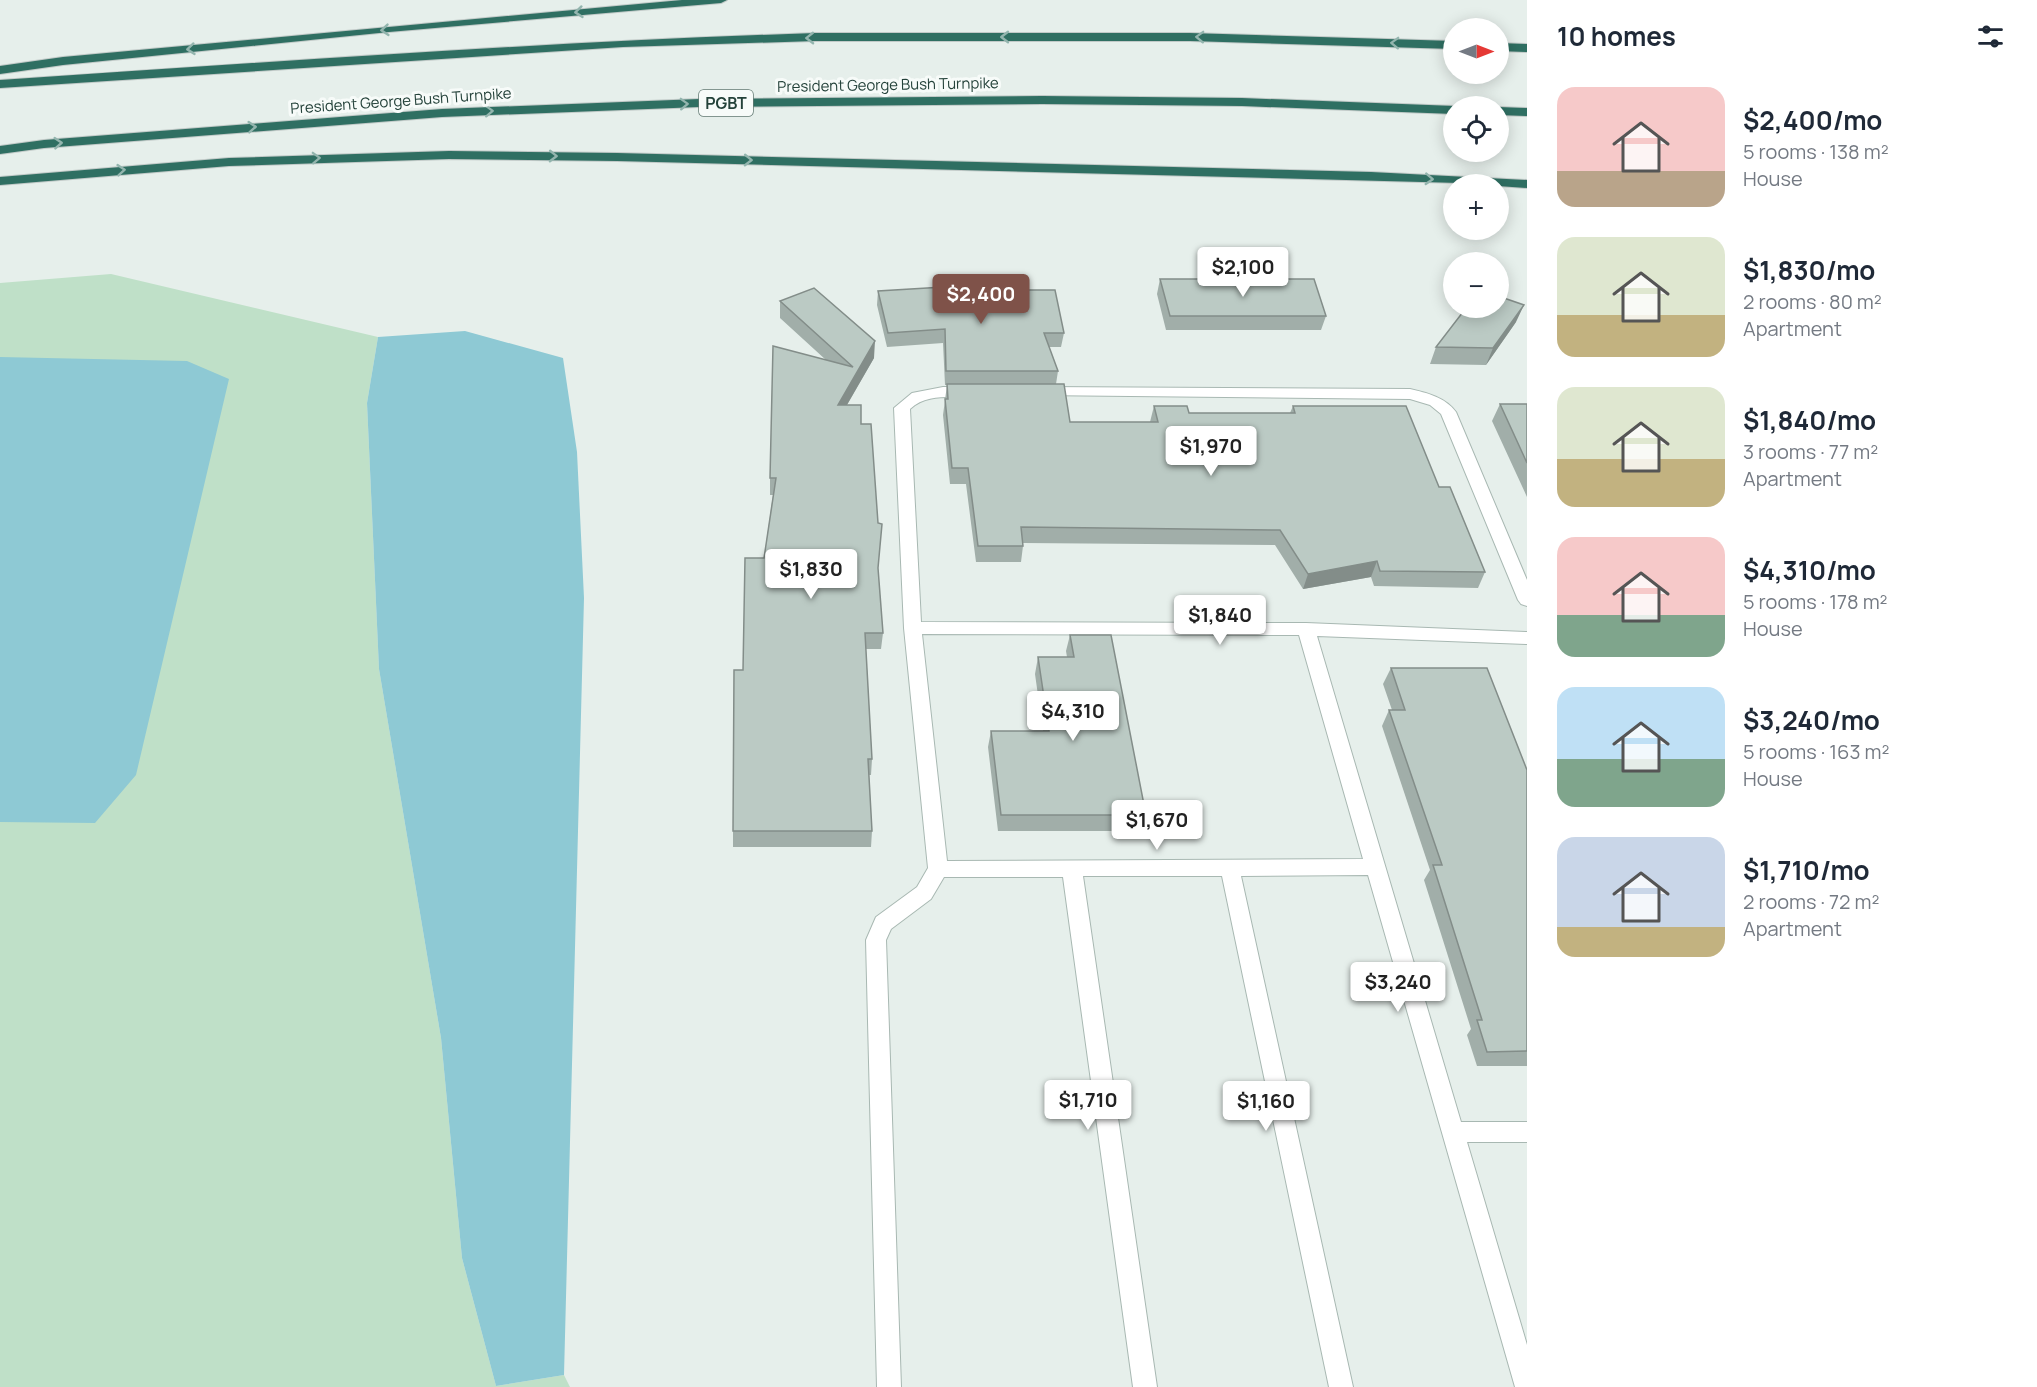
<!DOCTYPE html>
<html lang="en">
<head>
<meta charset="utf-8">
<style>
	body { margin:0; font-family:Manrope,sans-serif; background:#f2f2f3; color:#1f2937; height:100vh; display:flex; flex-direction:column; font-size:22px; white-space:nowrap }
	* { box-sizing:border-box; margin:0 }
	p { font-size:20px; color:#747a83 }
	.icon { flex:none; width:33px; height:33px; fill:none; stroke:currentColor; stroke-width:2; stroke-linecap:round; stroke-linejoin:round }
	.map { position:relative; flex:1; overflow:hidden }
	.side { display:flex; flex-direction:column; background:#fff; width:510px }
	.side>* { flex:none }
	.needle { width:39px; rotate:90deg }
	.buttons { position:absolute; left:1443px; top:18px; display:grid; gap:12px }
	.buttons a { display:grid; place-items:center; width:66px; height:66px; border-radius:50%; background:#fff; box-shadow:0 3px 15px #0003; font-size:30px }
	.price { position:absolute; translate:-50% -51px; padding:0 14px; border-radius:6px; background:#fff; color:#222; font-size:20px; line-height:39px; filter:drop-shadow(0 2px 3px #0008) }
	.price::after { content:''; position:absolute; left:50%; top:36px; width:18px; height:14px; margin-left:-9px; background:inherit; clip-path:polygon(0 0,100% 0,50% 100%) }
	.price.current { background:#7f5249; color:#fff }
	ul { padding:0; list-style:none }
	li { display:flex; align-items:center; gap:18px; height:150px; padding:0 30px }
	li span { display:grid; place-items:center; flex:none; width:168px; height:120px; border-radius:18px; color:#555 }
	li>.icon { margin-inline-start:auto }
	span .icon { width:72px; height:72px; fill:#fffc; stroke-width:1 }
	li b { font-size:26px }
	h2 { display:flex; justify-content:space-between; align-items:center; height:72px; padding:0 30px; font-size:26px }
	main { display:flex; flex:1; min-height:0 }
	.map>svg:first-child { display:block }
	.green { fill:#bfe0c8 }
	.water { fill:#8ec9d4 }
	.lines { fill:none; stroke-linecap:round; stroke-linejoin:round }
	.minor-casing { stroke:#a8b8b2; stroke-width:2 }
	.highway-casing { stroke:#c2cac8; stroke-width:2 }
	.minor { fill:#fff; fill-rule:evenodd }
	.highway { fill:#2f6f62; fill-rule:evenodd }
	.wall { fill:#a1aea9 }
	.shaded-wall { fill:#838d89 }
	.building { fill:#bbcac4; stroke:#838d89; stroke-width:1.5 }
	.oneway { stroke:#93b5ae }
	.labels { text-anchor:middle; stroke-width:6; stroke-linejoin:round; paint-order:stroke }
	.far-street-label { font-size:15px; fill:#24423a; stroke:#f7fbf9 }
	.shield { fill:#f7fbf9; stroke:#637a73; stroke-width:1.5 }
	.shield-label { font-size:16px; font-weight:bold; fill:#24423a }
</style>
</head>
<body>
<main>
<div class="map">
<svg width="1527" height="1387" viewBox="0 0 1527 1387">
	<rect width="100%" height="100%" fill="#e6efeb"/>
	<path class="green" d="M 111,274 L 378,337 L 367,403 L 379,669 L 441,1038 L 462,1258 L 496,1386 L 564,1375 L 570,1387 L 0,1387 L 0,283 Z"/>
	<path class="water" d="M 465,331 L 563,358 L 577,452 L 584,598 L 564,1375 L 496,1386 L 462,1258 L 441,1038 L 379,669 L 367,403 L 378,337 Z
		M 0,357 L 187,361 L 229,379 L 136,775 L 95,823 L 0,822 Z"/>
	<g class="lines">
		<defs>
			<path id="minor" d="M 943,387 L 971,387 L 979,392 C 968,404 932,388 910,409 L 921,622 L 1306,623 L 1527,632 L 1527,644 L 1317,636 L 1461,1122 L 1527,1122 L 1527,1142 L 1467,1142 L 1527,1345 L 1527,1387 L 1515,1387 L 1368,875 L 1241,876 L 1353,1387 L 1329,1387 L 1222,876 L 1083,876 L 1157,1387 L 1133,1387 L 1063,877 L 944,877 L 931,899 L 891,929 L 886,940 L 901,1387 L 877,1387 L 866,940 L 876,917 L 917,887 L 928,868 L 904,628 L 894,408 L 912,393 ZM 922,634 L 1299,635 L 1363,859 L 947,861 Z
				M 1041,387 L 1410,389 C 1427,393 1445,397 1456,412 L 1527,580 L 1527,606 L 1521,604 L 1518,600 L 1441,414 L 1430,405 L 1410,399 L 1036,395 L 1033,392 Z"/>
			<path id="highway" d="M 682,0 L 727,0 L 721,3 L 389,32 L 63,65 L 0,74 L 0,66 L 63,57 Z
				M 815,33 L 1190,33 L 1454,41 L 1454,49 L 1190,41 L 815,41 L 623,47 L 0,88 L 0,80 C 272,62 543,42 815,33 Z
				M 1498,43 L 1527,44 L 1527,52 L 1498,51 Z
				M 1042,96 L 1242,98 L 1455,106 L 1454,114 L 1242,106 L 1042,104 L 699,107 L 442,117 L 44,148 L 0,154 L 0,146 L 44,140 L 442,109 L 699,99 Z
				M 1498,107 L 1527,108 L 1527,116 L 1498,115 Z
				M 449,151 L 617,153 L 1371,172 L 1527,180 L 1527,188 L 1498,186 L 1498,184 L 617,161 L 449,159 L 229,166 L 0,185 L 0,177 L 229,158 Z"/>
		</defs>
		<use href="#minor" class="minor-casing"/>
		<use href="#highway" class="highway-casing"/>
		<use href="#minor" class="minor"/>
		<use href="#highway" class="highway"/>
	</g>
	<path class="wall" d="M 1160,279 L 1326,316 L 1321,330 L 1166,330 L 1157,294 Z
		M 994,290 L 1064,333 L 1061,347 L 1049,347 L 1058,371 L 1056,384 L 1070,422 L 1150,422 L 1154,406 L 1189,413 L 1290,413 L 1293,406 L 1439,487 L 1485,572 L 1478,588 L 1374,586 L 1371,577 L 1303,589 L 1275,545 L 1023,543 L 1023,546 L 1021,562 L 976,562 L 966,484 L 950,484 L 943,415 L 947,385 L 945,385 L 943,343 L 887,347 L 877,305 L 878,291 Z
		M 780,301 L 874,358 L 847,405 L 861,424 L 878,569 L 883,633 L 881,649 L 866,649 L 872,759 L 871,775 L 869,775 L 872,831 L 871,847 L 733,847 L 733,831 L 743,670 L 764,558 L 773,495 L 770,495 L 770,478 L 826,360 L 780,318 Z
		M 1516,322 L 1486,365 L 1430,364 L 1436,347 Z
		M 1500,404 L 1527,404 L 1527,497 L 1492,421 Z
		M 1070,635 L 1146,815 L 1141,831 L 998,831 L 988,747 L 991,731 L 1043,731 L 1035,674 L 1038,657 L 1067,657 L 1066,651 Z
		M 1391,668 L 1527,770 L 1527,1066 L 1477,1066 L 1467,1035 L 1471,1029 L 1424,880 L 1430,870 L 1382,726 L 1389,710 L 1392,710 L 1383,684 Z"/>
	<path class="shaded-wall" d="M 1524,305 L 1516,322 L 1486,365 L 1493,348 Z
		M 875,341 L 874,358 L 837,422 L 838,405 Z
		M 1377,561 L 1371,577 L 1303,589 L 1308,574 Z"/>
	<path class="building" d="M 1160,279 L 1314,279 L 1326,316 L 1170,316 Z
		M 993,284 L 994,290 L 1055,290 L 1064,333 L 1044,333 L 1058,371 L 946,371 L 945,329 L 888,333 L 878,291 Z
		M 814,288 L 875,341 L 838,405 L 861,405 L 861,424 L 871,424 L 878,523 L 882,524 L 878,568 L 883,633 L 865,633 L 872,759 L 868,759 L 872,831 L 733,831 L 734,670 L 743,670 L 745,558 L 764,558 L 776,478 L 770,478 L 773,346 L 853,367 L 780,301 Z
		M 1498,296 L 1524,305 L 1493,348 L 1436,347 L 1466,308 L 1498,308 Z
		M 947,384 L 1064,384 L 1070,422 L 1158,422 L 1154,406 L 1187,406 L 1189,413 L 1295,413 L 1293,406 L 1406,406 L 1439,487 L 1450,487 L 1485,572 L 1380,571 L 1377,561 L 1308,574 L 1280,530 L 1021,527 L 1023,546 L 978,546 L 968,468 L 952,468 L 945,399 L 948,399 Z
		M 1500,404 L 1527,404 L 1527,463 Z
		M 1070,635 L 1111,635 L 1146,815 L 1001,815 L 991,731 L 1049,731 L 1038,657 L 1074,657 Z
		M 1391,668 L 1487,668 L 1527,770 L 1527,1051 L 1487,1052 L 1477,1020 L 1482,1020 L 1433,865 L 1442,865 L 1389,710 L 1405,710 Z"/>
	<defs><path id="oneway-chevron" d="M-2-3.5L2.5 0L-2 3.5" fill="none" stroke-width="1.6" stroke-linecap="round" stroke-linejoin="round" transform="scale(1.5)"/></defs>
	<g class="oneway">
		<use href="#oneway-chevron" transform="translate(579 12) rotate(174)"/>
		<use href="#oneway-chevron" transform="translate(385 30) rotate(175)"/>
		<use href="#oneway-chevron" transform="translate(1005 37) rotate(-180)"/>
		<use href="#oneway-chevron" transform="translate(1200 37) rotate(-178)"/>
		<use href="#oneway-chevron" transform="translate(810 38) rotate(179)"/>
		<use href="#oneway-chevron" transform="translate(1395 43) rotate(-178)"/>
		<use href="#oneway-chevron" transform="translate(191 49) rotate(174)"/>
		<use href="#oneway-chevron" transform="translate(684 104) rotate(-2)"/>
		<use href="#oneway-chevron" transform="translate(489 111) rotate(-2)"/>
		<use href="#oneway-chevron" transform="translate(252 127) rotate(-4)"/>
		<use href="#oneway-chevron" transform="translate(58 143) rotate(-4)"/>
		<use href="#oneway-chevron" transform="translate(553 156) rotate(1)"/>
		<use href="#oneway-chevron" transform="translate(316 158) rotate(-2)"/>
		<use href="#oneway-chevron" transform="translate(748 160) rotate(1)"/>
		<use href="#oneway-chevron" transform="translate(121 170) rotate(-5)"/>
		<use href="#oneway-chevron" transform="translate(1429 179) rotate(3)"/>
	</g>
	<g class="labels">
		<g class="far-street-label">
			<text transform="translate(888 85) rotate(-1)" y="5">President George Bush Turnpike</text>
			<text transform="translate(401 101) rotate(-4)" y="5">President George Bush Turnpike</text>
		</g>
		<rect class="shield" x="699" y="90" width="54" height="26" rx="4.5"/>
		<g class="shield-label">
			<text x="726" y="109">PGBT</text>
		</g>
	</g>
</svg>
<div class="buttons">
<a><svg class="needle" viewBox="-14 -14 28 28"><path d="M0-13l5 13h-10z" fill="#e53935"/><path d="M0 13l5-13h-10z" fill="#747a83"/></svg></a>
<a><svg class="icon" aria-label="locate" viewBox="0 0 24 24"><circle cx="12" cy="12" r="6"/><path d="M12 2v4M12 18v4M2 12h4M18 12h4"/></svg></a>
<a>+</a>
<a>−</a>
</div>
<b class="price" style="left:1243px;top:298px">$2,100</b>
<b class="price current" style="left:981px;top:325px">$2,400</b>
<b class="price" style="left:1211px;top:477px">$1,970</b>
<b class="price" style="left:811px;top:600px">$1,830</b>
<b class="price" style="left:1220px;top:646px">$1,840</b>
<b class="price" style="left:1073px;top:742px">$4,310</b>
<b class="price" style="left:1157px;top:851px">$1,670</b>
<b class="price" style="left:1398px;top:1013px">$3,240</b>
<b class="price" style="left:1088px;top:1131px">$1,710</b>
<b class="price" style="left:1266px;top:1132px">$1,160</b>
</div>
<section class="side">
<h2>10 homes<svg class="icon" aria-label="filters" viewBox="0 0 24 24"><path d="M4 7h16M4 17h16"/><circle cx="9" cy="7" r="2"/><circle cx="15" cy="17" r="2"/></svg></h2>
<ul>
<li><span style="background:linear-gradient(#f6c9c9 70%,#b9a48a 0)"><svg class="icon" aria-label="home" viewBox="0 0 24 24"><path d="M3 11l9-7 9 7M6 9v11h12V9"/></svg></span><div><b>$2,400/mo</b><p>5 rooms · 138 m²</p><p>House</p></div></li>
<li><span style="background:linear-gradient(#dfe7d0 65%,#c2b280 0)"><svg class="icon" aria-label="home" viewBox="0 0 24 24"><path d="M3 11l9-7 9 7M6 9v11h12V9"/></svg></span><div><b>$1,830/mo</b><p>2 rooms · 80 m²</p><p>Apartment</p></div></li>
<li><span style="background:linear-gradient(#dfe7d0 60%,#c2b280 0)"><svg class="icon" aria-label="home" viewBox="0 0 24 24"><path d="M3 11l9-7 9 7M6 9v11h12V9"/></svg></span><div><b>$1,840/mo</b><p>3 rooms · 77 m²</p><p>Apartment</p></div></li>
<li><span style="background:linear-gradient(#f6c9c9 65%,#7fa58c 0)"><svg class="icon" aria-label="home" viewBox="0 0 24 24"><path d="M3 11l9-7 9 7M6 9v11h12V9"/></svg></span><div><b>$4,310/mo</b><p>5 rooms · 178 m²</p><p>House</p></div></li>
<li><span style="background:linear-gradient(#bfe0f5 60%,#7fa58c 0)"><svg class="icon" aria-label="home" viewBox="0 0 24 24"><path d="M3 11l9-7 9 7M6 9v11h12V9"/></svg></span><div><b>$3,240/mo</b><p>5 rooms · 163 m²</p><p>House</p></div></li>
<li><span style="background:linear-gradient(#c9d6e8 75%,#c2b280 0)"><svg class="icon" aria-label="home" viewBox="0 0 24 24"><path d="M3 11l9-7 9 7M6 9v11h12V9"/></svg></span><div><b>$1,710/mo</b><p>2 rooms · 72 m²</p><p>Apartment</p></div></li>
</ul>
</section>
</main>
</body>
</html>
